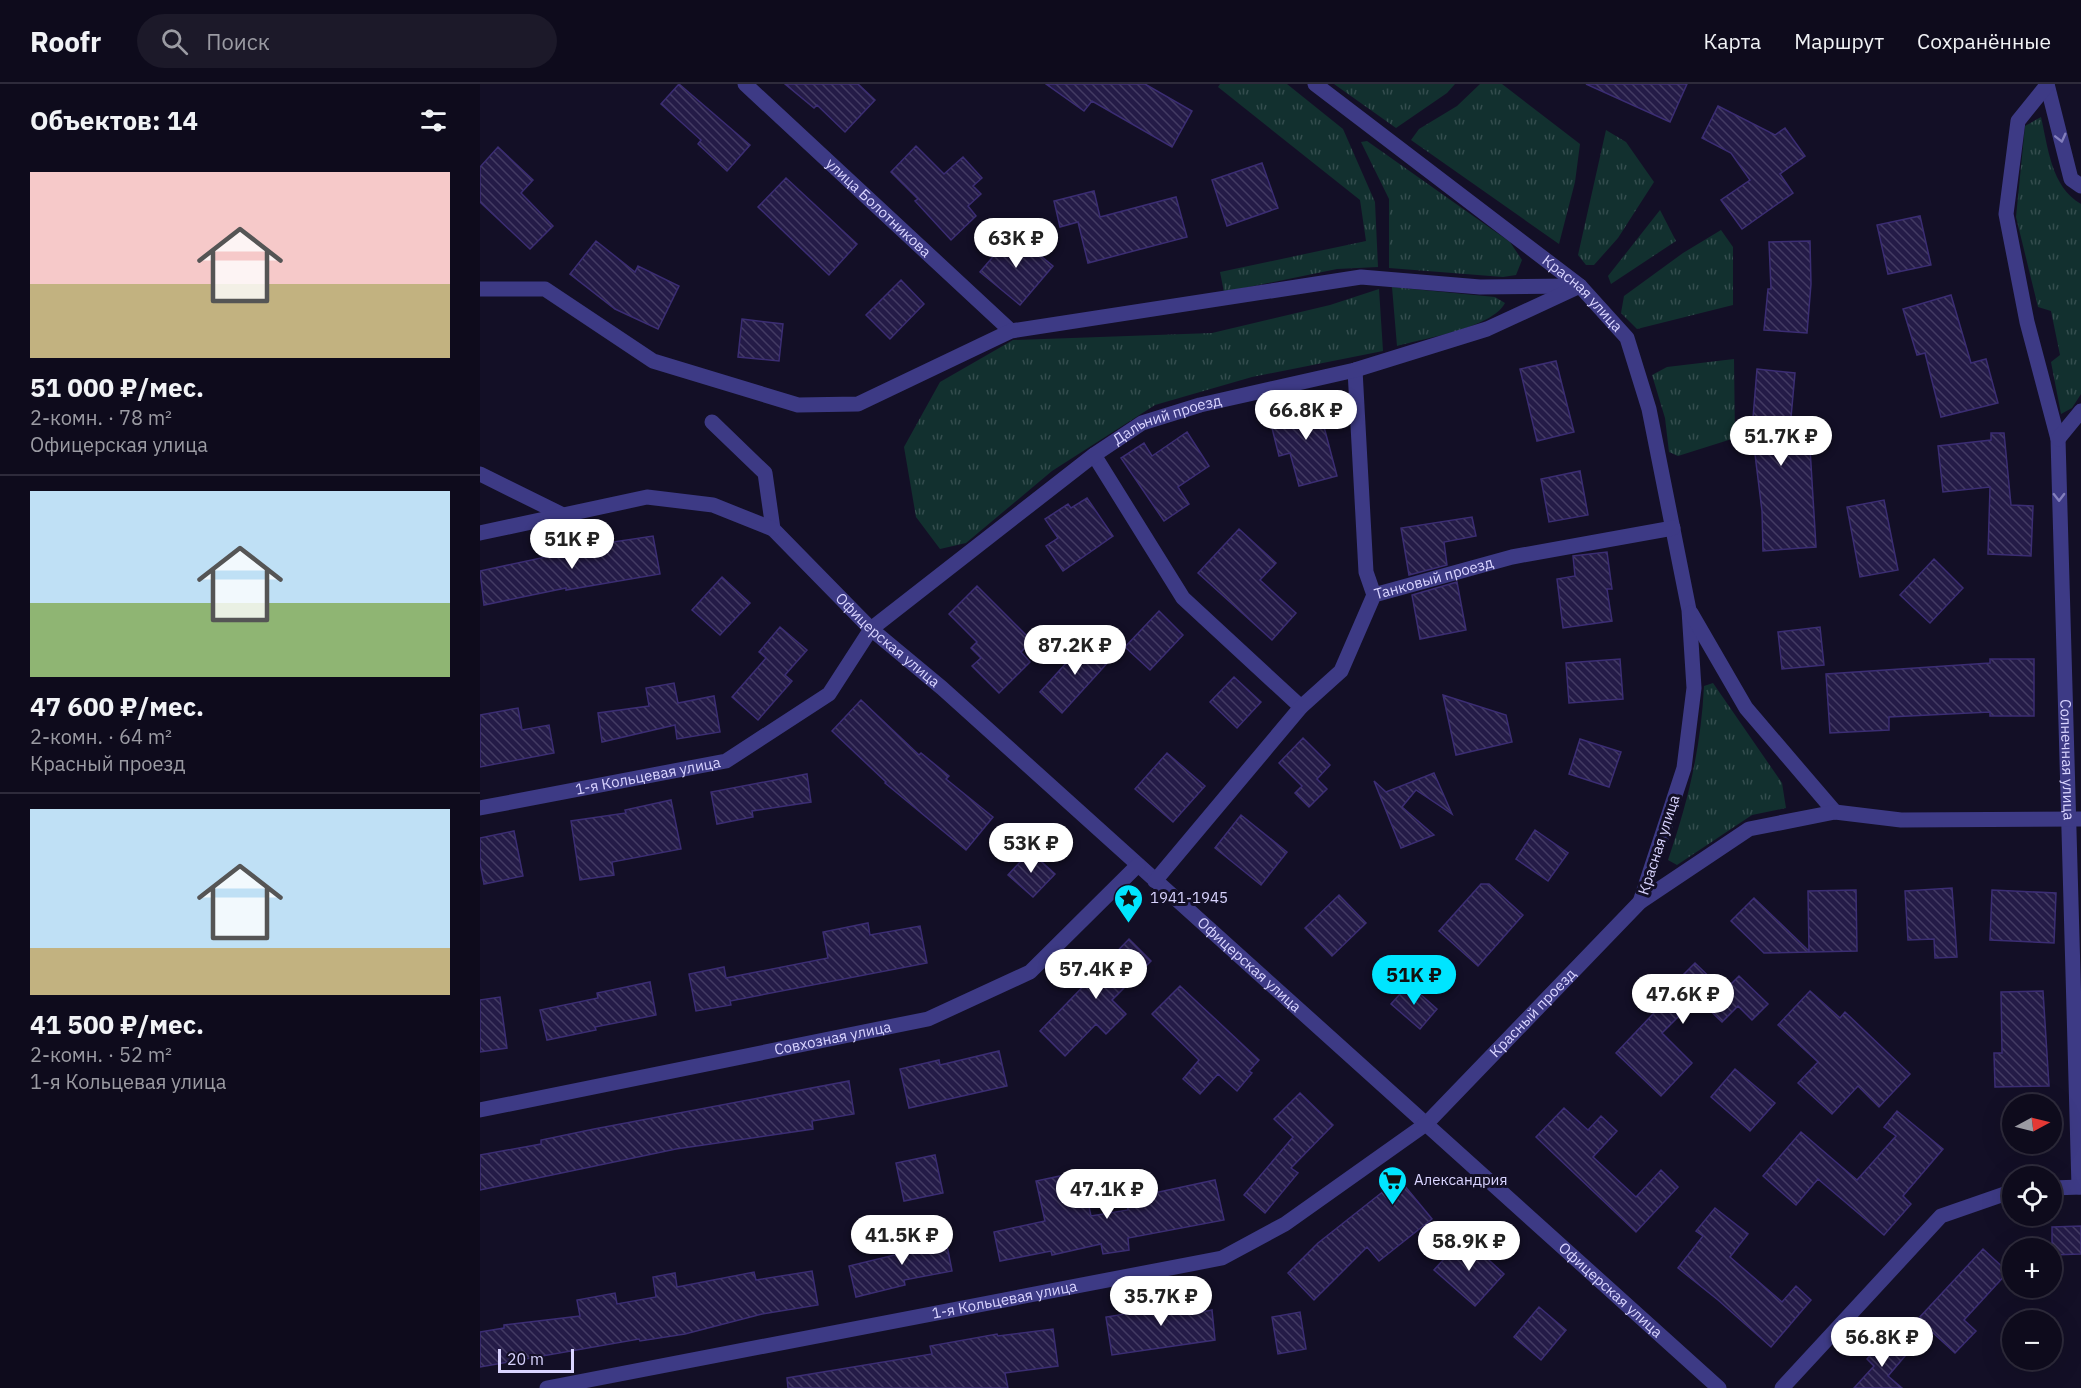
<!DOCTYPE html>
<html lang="ru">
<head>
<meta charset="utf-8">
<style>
	body { margin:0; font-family:"IBM Plex Sans",sans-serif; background:#1c1929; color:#f1f3f6; height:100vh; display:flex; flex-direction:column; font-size:22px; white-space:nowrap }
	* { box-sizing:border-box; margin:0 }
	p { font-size:20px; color:#9b9ba3 }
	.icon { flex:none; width:33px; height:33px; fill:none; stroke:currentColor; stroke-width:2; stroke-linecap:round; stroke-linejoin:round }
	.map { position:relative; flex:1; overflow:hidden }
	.details { display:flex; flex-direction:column; background:#0e0b1c; width:480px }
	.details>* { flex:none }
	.needle { width:39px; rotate:83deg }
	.controls { position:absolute; left:1522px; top:1010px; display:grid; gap:12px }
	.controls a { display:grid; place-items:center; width:60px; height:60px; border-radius:50%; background:#0e0b1c; box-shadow:0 6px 24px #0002,0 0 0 2px #2e2b3b; font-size:30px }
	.scale { position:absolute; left:18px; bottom:15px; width:76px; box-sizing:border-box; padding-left:6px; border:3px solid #d9d4ff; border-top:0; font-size:16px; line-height:21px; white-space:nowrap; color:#d9d4ff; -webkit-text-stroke:4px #130f26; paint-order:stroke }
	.price { position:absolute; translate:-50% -51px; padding:0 14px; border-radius:21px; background:#fff; color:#222; font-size:20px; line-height:39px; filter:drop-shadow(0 2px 3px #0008) }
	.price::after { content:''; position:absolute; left:50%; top:36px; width:18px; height:14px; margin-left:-9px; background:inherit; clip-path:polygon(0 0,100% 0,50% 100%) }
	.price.selected { background:#00e5ff; color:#111 }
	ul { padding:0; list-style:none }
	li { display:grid; align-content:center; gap:12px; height:318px; padding:0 30px }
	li+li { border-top:2px solid #2e2b3b }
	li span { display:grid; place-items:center; height:186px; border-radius:0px; color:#555 }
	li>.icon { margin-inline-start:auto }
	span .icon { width:108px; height:108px; fill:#fffc; stroke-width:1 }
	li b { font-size:26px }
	h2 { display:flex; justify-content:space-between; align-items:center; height:72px; padding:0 30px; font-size:26px }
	header { display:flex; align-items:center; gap:36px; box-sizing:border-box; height:84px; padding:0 30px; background:#0e0b1c; border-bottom:2px solid #2e2b3b }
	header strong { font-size:28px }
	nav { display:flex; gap:33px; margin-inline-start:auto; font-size:21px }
	.search { width:420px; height:54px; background:#1c1929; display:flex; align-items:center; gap:15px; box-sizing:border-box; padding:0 21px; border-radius:33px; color:#9b9ba3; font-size:22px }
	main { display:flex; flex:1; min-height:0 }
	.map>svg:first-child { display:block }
	.grass { fill:url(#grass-tufts) }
	.building { fill:url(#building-back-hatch); stroke:#3b2d73; stroke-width:1.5 }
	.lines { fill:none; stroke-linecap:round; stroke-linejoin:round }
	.minor { stroke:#3d3a85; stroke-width:15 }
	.oneway { stroke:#837fbc }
	.labels { text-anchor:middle; stroke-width:6; stroke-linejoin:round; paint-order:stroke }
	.street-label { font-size:15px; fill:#d9d4ff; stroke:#130f26 }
	.poi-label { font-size:15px; fill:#d9d4ff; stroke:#130f26; text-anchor:start }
</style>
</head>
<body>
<header>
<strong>Roofr</strong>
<div class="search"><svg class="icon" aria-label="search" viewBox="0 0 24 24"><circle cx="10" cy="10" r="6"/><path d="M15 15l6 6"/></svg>Поиск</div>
<nav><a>Карта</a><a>Маршрут</a><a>Сохранённые</a></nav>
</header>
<main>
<section class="details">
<h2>Объектов: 14<svg class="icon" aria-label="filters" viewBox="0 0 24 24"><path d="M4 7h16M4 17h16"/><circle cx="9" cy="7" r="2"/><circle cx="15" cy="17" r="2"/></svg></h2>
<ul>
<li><span style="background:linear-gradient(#f6c9c9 60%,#c2b280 0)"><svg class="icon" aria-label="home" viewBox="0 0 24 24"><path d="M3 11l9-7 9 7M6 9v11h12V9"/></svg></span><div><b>51 000 ₽/мес.</b><p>2-комн. · 78 m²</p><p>Офицерская улица</p></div></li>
<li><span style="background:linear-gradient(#bfe0f5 60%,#8fb573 0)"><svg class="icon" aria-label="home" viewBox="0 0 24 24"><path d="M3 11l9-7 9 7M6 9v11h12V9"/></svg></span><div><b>47 600 ₽/мес.</b><p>2-комн. · 64 m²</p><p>Красный проезд</p></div></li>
<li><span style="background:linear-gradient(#bfe0f5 75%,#c2b280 0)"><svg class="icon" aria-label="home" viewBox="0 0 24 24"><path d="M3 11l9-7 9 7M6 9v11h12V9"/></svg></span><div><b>41 500 ₽/мес.</b><p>2-комн. · 52 m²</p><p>1-я Кольцевая улица</p></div></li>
</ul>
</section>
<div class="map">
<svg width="1601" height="1304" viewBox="0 0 1601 1304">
	<defs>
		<pattern id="grass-tufts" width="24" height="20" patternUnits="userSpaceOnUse" patternTransform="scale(1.5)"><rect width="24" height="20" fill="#12302f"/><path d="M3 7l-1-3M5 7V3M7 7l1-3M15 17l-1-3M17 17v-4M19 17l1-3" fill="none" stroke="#344d4e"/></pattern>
		<pattern id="building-back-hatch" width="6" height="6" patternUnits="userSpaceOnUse" patternTransform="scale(1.5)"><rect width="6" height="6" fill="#241b47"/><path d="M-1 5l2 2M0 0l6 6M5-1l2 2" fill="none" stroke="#433b63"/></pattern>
	</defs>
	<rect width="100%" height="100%" fill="#130f26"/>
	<path class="grass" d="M 740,0 L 807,0 L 863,45 L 895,118 L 898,183 L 857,185 L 744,208 L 740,188 L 886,157 L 880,116 L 738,3 Z
		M 854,0 L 975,0 L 967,9 L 916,44 Z
		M 1000,0 L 1022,0 L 1100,60 L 1095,98 L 1079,160 L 931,56 L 939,45 L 977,22 Z
		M 1561,33 C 1568,63 1571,103 1601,120 L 1601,310 L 1592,324 L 1581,330 L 1571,278 L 1580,271 L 1571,227 L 1558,223 L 1536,133 L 1545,42 Z
		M 1126,46 L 1146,58 L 1174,98 L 1138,154 L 1114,181 L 1106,181 L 1098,171 Z
		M 887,57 L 1030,158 L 1042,176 L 1036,191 L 1023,193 L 909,184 L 909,115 L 881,58 Z
		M 1180,126 L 1196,157 L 1131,200 L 1128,192 Z
		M 1241,146 L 1253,163 L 1253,221 L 1157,245 L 1141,229 L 1144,212 L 1203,169 Z
		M 912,203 L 1015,213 L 1025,219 C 1012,244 945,254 917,262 Z
		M 899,205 L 903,267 L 772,293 L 675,321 L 572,387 L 486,459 L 460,465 L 436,433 L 424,363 L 460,298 L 533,256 L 732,249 L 850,221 Z
		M 1254,275 L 1255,354 L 1198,372 L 1189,368 L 1185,334 L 1172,291 L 1187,283 Z
		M 1233,599 L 1302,699 L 1306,724 L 1272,731 L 1197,781 L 1188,776 C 1208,718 1221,664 1224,602 Z"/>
	<path class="building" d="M 199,0 L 270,61 L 247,87 L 218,60 L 221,56 L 181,20 Z
		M 305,0 L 378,0 L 395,16 L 365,48 L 337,21 L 334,24 Z
		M 566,0 L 665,0 L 712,27 L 692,63 L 612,17 L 604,27 Z
		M 1106,0 L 1207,0 L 1190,38 Z
		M 1238,22 L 1295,51 L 1305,44 L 1325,72 L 1300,90 L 1313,109 L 1262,145 L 1241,116 L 1270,96 L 1251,69 L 1222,54 Z
		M 436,62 L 464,90 L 483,73 L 502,94 L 493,102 L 501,110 L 488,122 L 496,132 L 471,156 L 435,117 L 438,115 L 411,88 Z
		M 18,63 L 53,96 L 41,109 L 73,142 L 50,165 L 0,118 L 0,83 Z
		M 782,79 L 798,124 L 747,142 L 732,96 Z
		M 306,94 L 377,160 L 349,191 L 278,123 Z
		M 614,107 L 620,133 L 696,113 L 707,153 L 608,179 L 598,138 L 580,143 L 574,117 Z
		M 1440,132 L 1451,181 L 1408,190 L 1397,141 Z
		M 533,149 L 573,182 L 540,221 L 500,188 Z
		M 116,157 L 155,188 L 158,182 L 199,202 L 178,245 L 135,225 L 90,190 Z
		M 1330,157 L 1331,200 L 1327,249 L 1284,246 L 1288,205 L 1291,205 L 1289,158 Z
		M 421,196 L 444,220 L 410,255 L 386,231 Z
		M 1471,211 L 1491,279 L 1506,275 L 1518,319 L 1461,333 L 1445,269 L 1437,271 L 1423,225 Z
		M 262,235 L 303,240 L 299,277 L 258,273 Z
		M 1076,277 L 1094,348 L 1057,357 L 1040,285 Z
		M 1277,285 L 1315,289 L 1308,367 L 1330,364 L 1336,463 L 1283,467 L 1282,427 L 1272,346 Z
		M 852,316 L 857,335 L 843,339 L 857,392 L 819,402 L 810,369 L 799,372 L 789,332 Z
		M 707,348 L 729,382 L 698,403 L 709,420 L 684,437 L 641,374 L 664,359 L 672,372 Z
		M 1511,349 L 1524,349 L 1531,421 L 1553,422 L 1551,472 L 1508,470 L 1510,403 L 1463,408 L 1458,362 L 1511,356 Z
		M 1100,387 L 1108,431 L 1069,438 L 1061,395 Z
		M 607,414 L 633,452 L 583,487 L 566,462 L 578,454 L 565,435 L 588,420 L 591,424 Z
		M 1404,416 L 1418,486 L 1380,493 L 1367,423 Z
		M 992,433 L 996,452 L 964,458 L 967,481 L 929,491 L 921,444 Z
		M 759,445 L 796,479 L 780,496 L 816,529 L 792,556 L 718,489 Z
		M 173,452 L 180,490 L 86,506 L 86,504 L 4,521 L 0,487 L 80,470 L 79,466 Z
		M 1127,468 L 1132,505 L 1127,505 L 1132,537 L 1083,544 L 1077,495 L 1095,492 L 1093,472 Z
		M 1454,475 L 1483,504 L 1450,539 L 1420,511 Z
		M 242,493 L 270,519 L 240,551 L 212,526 Z
		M 977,498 L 986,546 L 940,555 L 932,511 Z
		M 497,502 L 552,557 L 541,568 L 550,578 L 519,609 L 492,582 L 501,574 L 491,564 L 497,558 L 469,530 Z
		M 679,527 L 703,551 L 670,586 L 645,563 Z
		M 300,543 L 327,566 L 305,591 L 312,597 L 278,636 L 252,613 L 286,574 L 279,568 Z
		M 1340,543 L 1344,581 L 1302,585 L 1298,548 Z
		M 607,556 L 630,576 L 582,629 L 560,608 Z
		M 1140,575 L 1143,615 L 1089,619 L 1086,579 Z
		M 1510,575 L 1554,575 L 1554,632 L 1510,632 L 1510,628 L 1409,633 L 1409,646 L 1350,649 L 1346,590 L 1510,579 Z
		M 754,593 L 781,618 L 757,644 L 730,618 Z
		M 194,599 L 198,619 L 234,612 L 240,648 L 197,655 L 195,641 L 122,658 L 118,629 L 169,622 L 166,604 Z
		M 963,611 L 1026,631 L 1032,658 L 976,671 Z
		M 381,616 L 439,671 L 441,669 L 469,692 L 466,695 L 513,733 L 486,766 L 405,699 L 406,698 L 352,647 Z
		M 38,624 L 42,646 L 69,641 L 74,669 L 0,683 L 0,631 Z
		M 823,654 L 850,681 L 837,695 L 847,705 L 829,723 L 815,709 L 822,702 L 799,679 Z
		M 1100,655 L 1141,668 L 1129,703 L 1089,690 Z
		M 687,669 L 725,702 L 693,738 L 655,705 Z
		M 954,689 L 972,730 L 936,706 L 922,723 L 954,751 L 921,764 L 894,697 L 906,708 Z
		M 327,690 L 331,718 L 272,727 L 273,733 L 237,740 L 231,708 Z
		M 191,716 L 201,765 L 132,778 L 134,791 L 100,796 L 91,737 L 146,729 L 145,726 Z
		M 761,731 L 807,768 L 781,801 L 735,764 Z
		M 1055,746 L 1088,769 L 1068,797 L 1036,775 Z
		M 34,747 L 43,792 L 4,800 L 0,779 L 0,754 Z
		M 550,767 L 575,790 L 553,813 L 528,791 Z
		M 1001,800 L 1009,800 L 1043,831 L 998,882 L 959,847 Z
		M 1472,804 L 1477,873 L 1455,874 L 1454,855 L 1428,856 L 1425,807 Z
		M 1376,806 L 1377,867 L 1284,869 L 1251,837 L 1274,814 L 1329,867 L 1328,807 Z
		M 1512,806 L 1576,809 L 1574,859 L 1510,856 Z
		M 859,811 L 886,839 L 852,872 L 825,844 Z
		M 388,839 L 390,851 L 440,842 L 447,879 L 250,917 L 251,921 L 216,927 L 209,890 L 244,883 L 246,894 L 348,874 L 343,848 Z
		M 649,855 L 671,877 L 632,916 L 646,930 L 626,950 L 616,940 L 585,972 L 560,947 Z
		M 1215,879 L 1244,907 L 1259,892 L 1288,920 L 1272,936 L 1258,922 L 1242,938 L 1217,914 L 1182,949 L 1212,979 L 1181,1012 L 1136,969 L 1190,912 L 1186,908 Z
		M 170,898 L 176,931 L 115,943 L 116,946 L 67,956 L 60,926 L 118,914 L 117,909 Z
		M 929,900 L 957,925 L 940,945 L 911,920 Z
		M 700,902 L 779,976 L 769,987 L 772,989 L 757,1007 L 738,990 L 720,1010 L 703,995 L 719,976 L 672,930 Z
		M 1330,907 L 1360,934 L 1365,928 L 1430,990 L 1399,1023 L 1378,1002 L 1352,1030 L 1318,999 L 1338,978 L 1298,941 Z
		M 1563,907 L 1569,1002 L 1515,1003 L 1514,969 L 1522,969 L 1521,908 Z
		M 20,913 L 27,964 L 0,968 L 0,916 Z
		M 519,967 L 527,1002 L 429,1024 L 420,985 L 459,976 L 460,981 Z
		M 1255,985 L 1295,1019 L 1270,1047 L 1231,1013 Z
		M 369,997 L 374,1030 L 332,1037 L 333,1045 L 196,1065 L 0,1106 L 0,1071 L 61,1060 L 61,1056 L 114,1045 Z
		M 820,1009 L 853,1041 L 811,1084 L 818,1089 L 785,1129 L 764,1111 L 813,1053 L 794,1035 Z
		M 1084,1024 L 1108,1046 L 1121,1032 L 1137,1047 L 1113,1073 L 1156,1113 L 1181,1086 L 1198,1103 L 1156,1148 L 1056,1053 Z
		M 1417,1027 L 1463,1065 L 1423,1112 L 1431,1120 L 1404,1151 L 1338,1095 L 1316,1121 L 1283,1092 L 1321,1048 L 1377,1096 L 1416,1052 L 1404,1043 Z
		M 455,1071 L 463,1109 L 424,1117 L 416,1079 Z
		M 580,1092 L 583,1108 L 605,1104 L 611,1132 L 648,1126 L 646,1115 L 735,1096 L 744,1136 L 648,1154 L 649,1166 L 623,1170 L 621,1160 L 572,1171 L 571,1167 L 520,1177 L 514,1148 L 565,1137 L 556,1097 Z
		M 919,1095 L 952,1135 L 899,1177 L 887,1163 L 834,1216 L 808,1189 L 838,1159 Z
		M 1235,1124 L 1268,1150 L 1250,1173 L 1302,1218 L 1316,1202 L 1331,1216 L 1291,1263 L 1238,1216 L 1198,1184 L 1223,1152 L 1216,1147 Z
		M 1601,1142 L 1601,1170 L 1572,1171 L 1572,1143 Z
		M 465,1151 L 472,1187 L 424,1196 L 425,1201 L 376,1213 L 369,1182 L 427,1168 L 425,1158 Z
		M 984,1153 L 1024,1190 L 995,1222 L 954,1186 Z
		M 1503,1165 L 1528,1188 L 1484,1236 L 1496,1247 L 1475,1269 L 1438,1235 Z
		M 332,1187 L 338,1221 L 282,1230 L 205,1250 L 160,1257 L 159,1255 L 0,1283 L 0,1248 L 24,1244 L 24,1241 L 100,1232 L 97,1216 L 135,1209 L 137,1220 L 176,1213 L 173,1193 L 195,1189 L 197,1203 L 274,1188 L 276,1196 Z
		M 720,1213 L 722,1228 L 732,1226 L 735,1256 L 632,1271 L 626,1233 L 682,1224 L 681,1218 Z
		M 1059,1223 L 1086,1246 L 1061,1276 L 1034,1253 Z
		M 820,1228 L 826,1265 L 798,1270 L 792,1233 Z
		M 573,1245 L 578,1282 L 525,1289 L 528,1304 L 308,1304 L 307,1294 L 452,1270 L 450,1262 L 517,1250 L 518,1252 Z
		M 1405,1255 L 1425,1272 L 1408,1292 L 1422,1304 L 1374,1304 L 1394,1282 L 1387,1275 Z"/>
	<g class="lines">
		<g class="minor">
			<path id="s1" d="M 265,0 L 531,247"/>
			<path id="s2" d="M 835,0 L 1100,202 L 1147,254 L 1169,325 L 1209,526 L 1214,604 L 1204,684 L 1160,818"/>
			<path d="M 1567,0 L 1591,95 L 1601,102"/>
			<path id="s3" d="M 1567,1 L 1538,37 L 1526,130 L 1547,238 L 1578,355 L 1599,1103"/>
			<path d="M 0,205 L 65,205 L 173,277 L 318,321 L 378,320 L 531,247 L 881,193 L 1000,203 L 1094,202"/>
			<path d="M 875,286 L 886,488 L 894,511"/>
			<path id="s4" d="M 232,338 L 285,389 L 293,445 L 391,545 L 462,604 L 1239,1304"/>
			<path d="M 1578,355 L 1601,327"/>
			<path d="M 614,371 L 703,514 L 821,623"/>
			<path d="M 0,390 L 85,432"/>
			<path d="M 0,449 L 167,413 L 233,421 L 293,445"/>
			<path d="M 1211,529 L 1266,624 L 1355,728"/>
			<path id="s5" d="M 0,724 L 246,677 L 349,610 L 391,545 L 614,371 L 662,339 L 720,321 L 875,286 L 1007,245 L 1100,202"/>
			<path id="s6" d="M 675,797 L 821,623 L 861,587 L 894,511 L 1032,473 L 1193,444"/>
			<path id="s7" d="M 0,1026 L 448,935 L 550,888 L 658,781"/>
			<path d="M 1572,1104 L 1601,1103"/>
			<path id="s8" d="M 67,1304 L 742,1174 L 805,1140 L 946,1040 L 1160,818 L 1269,745 L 1355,728 L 1421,736 L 1601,735"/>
			<path d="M 1302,1304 L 1461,1132 L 1533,1107"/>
		</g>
	</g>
	<defs><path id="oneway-chevron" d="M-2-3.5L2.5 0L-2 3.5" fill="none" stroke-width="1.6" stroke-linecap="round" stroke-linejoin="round" transform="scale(1.5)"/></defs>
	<g class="oneway">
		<use href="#oneway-chevron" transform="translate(1581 54) rotate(76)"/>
		<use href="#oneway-chevron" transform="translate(1579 413) rotate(89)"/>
	</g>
	<defs>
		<symbol id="sight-pin" viewBox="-11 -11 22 30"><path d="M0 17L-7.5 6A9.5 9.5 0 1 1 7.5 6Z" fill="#00e5ff" stroke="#130f26"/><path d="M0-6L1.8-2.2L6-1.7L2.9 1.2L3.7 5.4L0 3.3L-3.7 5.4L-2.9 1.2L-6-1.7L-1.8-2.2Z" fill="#111"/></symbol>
		<symbol id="supermarket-pin" viewBox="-11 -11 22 30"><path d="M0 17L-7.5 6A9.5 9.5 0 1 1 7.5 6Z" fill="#00e5ff" stroke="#130f26"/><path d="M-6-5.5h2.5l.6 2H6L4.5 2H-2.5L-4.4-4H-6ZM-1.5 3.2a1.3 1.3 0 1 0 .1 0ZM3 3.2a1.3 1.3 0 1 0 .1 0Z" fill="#111"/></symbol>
	</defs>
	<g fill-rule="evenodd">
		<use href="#sight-pin" x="632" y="798" width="33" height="45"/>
		<use href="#supermarket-pin" x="896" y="1080" width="33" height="45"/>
	</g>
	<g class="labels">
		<g class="street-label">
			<text dy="5" stroke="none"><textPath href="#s1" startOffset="182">улица Болотникова</textPath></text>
			<text dy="5" stroke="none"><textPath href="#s2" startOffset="340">Красная улица</textPath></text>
			<text dy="5" stroke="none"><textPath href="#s5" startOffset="816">Дальний проезд</textPath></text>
			<text dy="5" stroke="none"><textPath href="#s6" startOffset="426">Танковый проезд</textPath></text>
			<text dy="5" stroke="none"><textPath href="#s4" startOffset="290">Офицерская улица</textPath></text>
			<text dy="5" stroke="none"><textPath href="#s3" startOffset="692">Солнечная улица</textPath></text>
			<text dy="5" stroke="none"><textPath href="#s5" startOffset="171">1-я Кольцевая улица</textPath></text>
			<text transform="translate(1179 761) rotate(-72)" y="5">Красная улица</text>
			<text dy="5" stroke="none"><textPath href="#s4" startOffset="776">Офицерская улица</textPath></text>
			<text dy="5" stroke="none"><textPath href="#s8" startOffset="1086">Красный проезд</textPath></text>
			<text dy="5" stroke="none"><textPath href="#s7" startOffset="360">Совхозная улица</textPath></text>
			<text dy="5" stroke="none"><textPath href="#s4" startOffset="1262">Офицерская улица</textPath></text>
			<text dy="5" stroke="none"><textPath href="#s8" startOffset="466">1-я Кольцевая улица</textPath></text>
		</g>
		<g class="poi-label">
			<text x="670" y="819">1941-1945</text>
			<text x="934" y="1101">Александрия</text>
		</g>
	</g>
</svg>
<div class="controls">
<a><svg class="needle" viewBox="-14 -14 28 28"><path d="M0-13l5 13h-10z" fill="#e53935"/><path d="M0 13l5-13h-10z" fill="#9b9ba3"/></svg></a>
<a><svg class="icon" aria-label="locate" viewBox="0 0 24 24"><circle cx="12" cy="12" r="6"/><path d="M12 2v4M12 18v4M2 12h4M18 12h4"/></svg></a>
<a>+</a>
<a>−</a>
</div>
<div class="scale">20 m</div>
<b class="price" style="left:536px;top:185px">63K ₽</b>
<b class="price" style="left:826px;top:357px">66.8K ₽</b>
<b class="price" style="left:1301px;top:383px">51.7K ₽</b>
<b class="price" style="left:92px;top:486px">51K ₽</b>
<b class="price" style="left:595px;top:592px">87.2K ₽</b>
<b class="price" style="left:551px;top:790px">53K ₽</b>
<b class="price" style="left:616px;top:916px">57.4K ₽</b>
<b class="price selected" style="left:934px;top:922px">51K ₽</b>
<b class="price" style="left:1203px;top:941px">47.6K ₽</b>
<b class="price" style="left:627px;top:1136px">47.1K ₽</b>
<b class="price" style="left:422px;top:1182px">41.5K ₽</b>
<b class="price" style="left:989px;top:1188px">58.9K ₽</b>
<b class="price" style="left:681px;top:1243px">35.7K ₽</b>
<b class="price" style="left:1402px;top:1284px">56.8K ₽</b>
</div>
</main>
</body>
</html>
